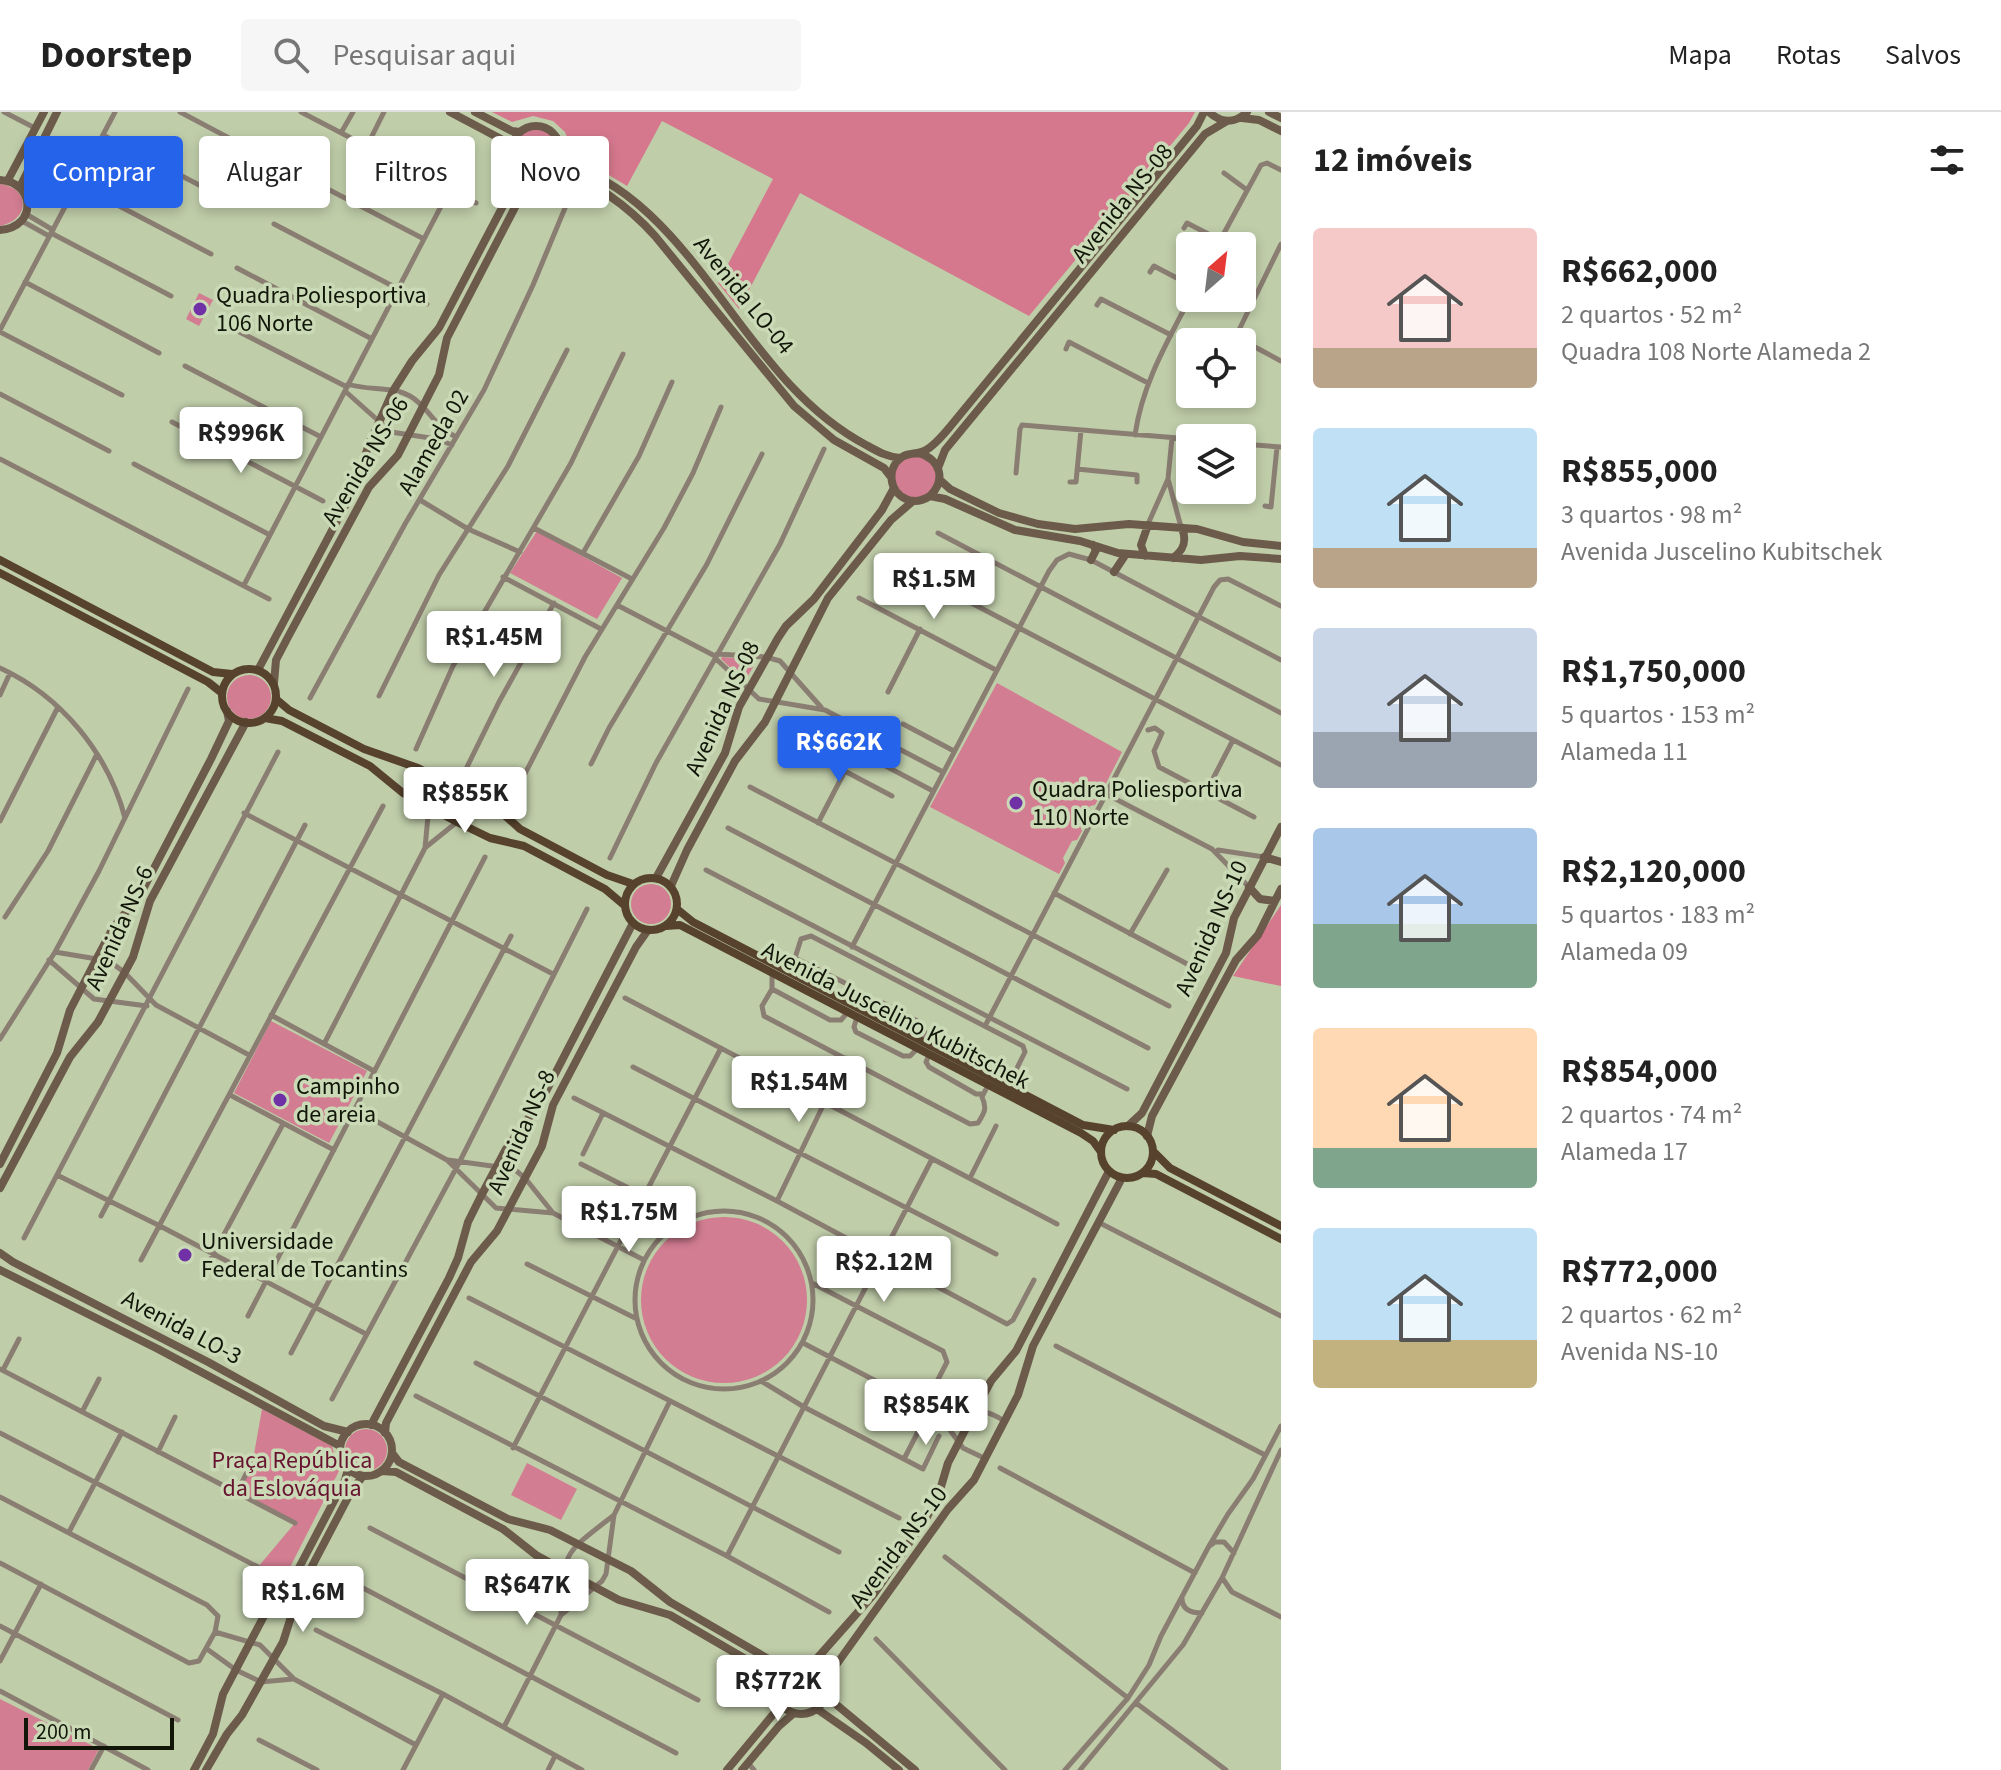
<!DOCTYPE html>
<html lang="pt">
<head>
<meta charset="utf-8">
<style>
	body { margin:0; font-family:"Source Sans 3",sans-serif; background:#f6f6f6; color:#222; height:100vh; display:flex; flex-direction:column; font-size:30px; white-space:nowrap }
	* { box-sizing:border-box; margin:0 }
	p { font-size:26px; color:#767676 }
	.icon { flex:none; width:44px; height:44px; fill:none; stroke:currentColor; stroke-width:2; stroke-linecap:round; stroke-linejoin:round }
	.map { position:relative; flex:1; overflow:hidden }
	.details { display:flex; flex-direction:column; background:#fff; width:720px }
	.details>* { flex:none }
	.banner { position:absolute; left:24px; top:24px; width:760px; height:72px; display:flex; gap:16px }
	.needle { width:52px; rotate:28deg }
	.buttons { position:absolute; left:1176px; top:120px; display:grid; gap:16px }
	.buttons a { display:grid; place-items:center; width:80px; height:80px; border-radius:8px; background:#fff; box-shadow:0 4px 12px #0003; font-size:40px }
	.scale { position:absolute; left:24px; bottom:20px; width:150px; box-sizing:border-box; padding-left:8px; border:4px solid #111609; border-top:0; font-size:22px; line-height:28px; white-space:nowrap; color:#111609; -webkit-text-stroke:6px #cbdab6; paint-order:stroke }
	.price { position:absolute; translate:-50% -68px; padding:0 18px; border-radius:8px; background:#fff; color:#222; font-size:26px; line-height:52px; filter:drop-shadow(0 2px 4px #0008) }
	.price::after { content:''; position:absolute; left:50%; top:48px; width:24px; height:18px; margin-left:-12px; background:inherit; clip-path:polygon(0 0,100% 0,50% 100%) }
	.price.active { background:#2563eb; color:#fff }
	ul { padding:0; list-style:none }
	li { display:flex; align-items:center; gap:24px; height:200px; padding:0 32px }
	li span { display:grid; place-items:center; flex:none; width:224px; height:160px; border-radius:8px; color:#555 }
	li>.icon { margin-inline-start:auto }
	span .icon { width:96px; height:96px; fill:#fffc; stroke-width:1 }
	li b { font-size:34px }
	h2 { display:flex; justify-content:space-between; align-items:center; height:96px; padding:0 32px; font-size:34px }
	.pill { padding:0 28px; border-radius:8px; background:#fff; box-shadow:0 4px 12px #0003; font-size:28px; line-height:72px }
	.pill.active { background:#2563eb; color:#fff }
	header { display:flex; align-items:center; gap:48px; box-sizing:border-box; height:112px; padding:0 40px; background:#fff; border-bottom:2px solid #e0e0e0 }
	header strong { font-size:38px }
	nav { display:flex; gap:44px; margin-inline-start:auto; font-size:28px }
	.search { width:560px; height:72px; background:#f6f6f6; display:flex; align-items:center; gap:20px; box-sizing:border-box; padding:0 28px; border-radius:8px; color:#767676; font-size:30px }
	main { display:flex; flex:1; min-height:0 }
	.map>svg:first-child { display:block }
	.green { fill:#d27d91 }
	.forest { fill:#d5788e }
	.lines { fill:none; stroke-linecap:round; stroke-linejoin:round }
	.street { stroke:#8a7d72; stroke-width:5 }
	.secondary { stroke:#6c5b4a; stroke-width:8 }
	.primary { stroke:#57422e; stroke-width:8 }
	.poi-dot { fill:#7131a6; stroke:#cbdab6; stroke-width:3 }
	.labels { text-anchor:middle; stroke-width:7; stroke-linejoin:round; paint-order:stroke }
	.street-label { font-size:24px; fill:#111609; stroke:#cbdab6 }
	.poi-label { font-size:24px; fill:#111609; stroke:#cbdab6; text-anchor:start }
	.park-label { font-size:24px; fill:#671330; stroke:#cbdab6 }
</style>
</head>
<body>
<header>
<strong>Doorstep</strong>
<div class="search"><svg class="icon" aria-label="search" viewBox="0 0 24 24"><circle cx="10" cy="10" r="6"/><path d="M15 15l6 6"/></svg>Pesquisar aqui</div>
<nav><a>Mapa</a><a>Rotas</a><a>Salvos</a></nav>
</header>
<main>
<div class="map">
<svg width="1281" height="1658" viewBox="0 0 1281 1658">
	<rect width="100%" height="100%" fill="#bfcda9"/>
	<path class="green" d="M515 38a21 21 0 1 1 42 0a21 21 0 1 1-42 0Z
		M 0,72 C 31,76 30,108 0,114 Z
		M 199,181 L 213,188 L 199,214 L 186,207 Z
		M894 365a21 21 0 1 1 42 0a21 21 0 1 1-42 0Z
		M 537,419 L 622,466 L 597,507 L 510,461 Z
		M 722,545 L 755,548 L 756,550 L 745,569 L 721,547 Z
		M227 585a22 22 0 1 1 44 0a22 22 0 1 1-44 0Z
		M 997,571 L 1122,640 L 1095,693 L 1090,694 L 1080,714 L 1082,719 L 1077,728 L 1072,729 L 1063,746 L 1065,751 L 1059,762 L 930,695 Z
		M631 792a20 20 0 1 1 40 0a20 20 0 1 1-40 0Z
		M 271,909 L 367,959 L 329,1031 L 234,981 Z
		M641 1188a83 83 0 1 1 166 0a83 83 0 1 1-166 0Z
		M 262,1297 L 332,1334 L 339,1359 L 284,1467 L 258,1455 L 295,1411 L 237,1380 L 253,1348 Z
		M345 1338a21 21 0 1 1 42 0a21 21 0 1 1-42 0Z
		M 527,1351 L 577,1377 L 561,1408 L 511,1383 Z
		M 0,1587 L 99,1637 L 88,1658 L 0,1658 Z"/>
	<path class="forest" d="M 492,0 L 1195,0 L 1189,11 L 1029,204 L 800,81 L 739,197 L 718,171 L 773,67 L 662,9 L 627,74 L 574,42 L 565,20 L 553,9 L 533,4 L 512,10 Z
		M 1281,793 L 1281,874 L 1233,864 Z"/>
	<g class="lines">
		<path class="street" d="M 4,0 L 35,16
			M 180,0 L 263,44
			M 301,0 L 476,91
			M 341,21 L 353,0
			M 103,23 L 228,88
			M 367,34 L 384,0
			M 289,57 L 424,127
			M 1224,61 L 1247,78
			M 77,72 L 211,142
			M 26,102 L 53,118
			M 22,109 L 49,124
			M 274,112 L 427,192
			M 1184,116 L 1187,111 L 1220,128
			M 51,121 L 171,184
			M 1281,132 L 1237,222 L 1240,227 L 1281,249
			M 1217,134 L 1261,53 L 1267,51 L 1281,58
			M 237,156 L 372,227
			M 1150,160 L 1154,154 L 1190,173
			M 25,170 L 159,241
			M 1097,193 L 1101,187 L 1171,223
			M 224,212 L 347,275
			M 0,218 L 115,0
			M 0,220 L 122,283
			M 1066,237 L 1069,230 L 1148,271
			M 185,254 L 321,325
			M 348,272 C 368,279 392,274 410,284 C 429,295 432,313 456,325
			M 345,279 L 391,320 L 437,327 L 452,333
			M 0,282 L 109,339
			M 172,310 L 323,389
			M 1135,323 C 1142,273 1167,230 1190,186
			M 1242,332 L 1281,335
			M 0,347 L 269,487
			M 134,352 L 270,423
			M 1077,357 L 1137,363 L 1137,370
			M 1016,361 L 1020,317 L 1022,313 L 1190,327
			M 1168,367 L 1181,415
			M 1070,370 L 1076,370 L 1081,318
			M 1219,378 L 1225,379
			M 420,388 L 468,417 L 520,440
			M 1265,394 L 1271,395 L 1277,335
			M 1148,412 L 1168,367 L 1172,326
			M 534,416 L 632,467
			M 938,421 L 1281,601
			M 583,441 L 639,344 L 672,270
			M 891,449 L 1281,653
			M 503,465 L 601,517
			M 244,473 L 450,77
			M 859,486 L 996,558
			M 617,493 L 715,544
			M 717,542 L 766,545 L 780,549 L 821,595
			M 715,546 L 759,587 L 825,598 L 943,660
			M 0,556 C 61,584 108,641 125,706
			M 888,580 L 920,517
			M 0,583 L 10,561
			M 379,584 L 439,463 L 508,354 L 567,238
			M 310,586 L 405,412 L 484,278 L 533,173 L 570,84
			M 903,612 L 954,639
			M 1148,618 L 1155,616 L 1162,621 L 1154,639 L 1159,655 L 1254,705
			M 799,635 L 892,684
			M 416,637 L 453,554 L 571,351 L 623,242
			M 861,641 L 933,679
			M 591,652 L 609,616 L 707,452 L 762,342
			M 465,659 L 499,590 L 554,491
			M 750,675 L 1169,894
			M 1206,680 L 1233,628
			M 1106,682 L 1212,737 L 1249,775
			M 513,685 L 585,545 L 664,416 L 693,361 L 721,295
			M 244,701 L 553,862
			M 0,709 L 58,595
			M 818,711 L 845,659
			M 728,716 L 1148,936
			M 426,735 L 457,710 L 476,687
			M 1218,738 L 1264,745
			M 610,746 L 656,651 L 780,432 L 824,337
			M 706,758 L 1127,977
			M 1054,781 L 1191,854
			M 5,805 L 48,739 L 97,642
			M 1130,822 L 1167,758
			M 852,835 L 1049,459 L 1057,448 L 1069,442 L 1091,448 L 1281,548
			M 55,840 L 109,849 L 124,860 L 156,893 L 249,943
			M 795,846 L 801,827 L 811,824 L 1023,934 L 1025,940 L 1008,974
			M 49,848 L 94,887 L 147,894
			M 776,853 L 795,846 L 851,874 L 855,884 L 854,893
			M 772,862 L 772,877 L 762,894 L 764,904 L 970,1012 L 978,1011 C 985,1000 987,996 982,985 L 988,973
			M 772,877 L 830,908 L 841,908 L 847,901
			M 625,886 L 1057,1112
			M 859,896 L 871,889 L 883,891 L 921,911 L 925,921 L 923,929
			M 271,903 L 374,959
			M 857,905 L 854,915 L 856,920 L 903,944 L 910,944 L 918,936
			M 985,914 L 1214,475 L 1220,468 L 1228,467 L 1281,494
			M 0,927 L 55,840 L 99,759 L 188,577
			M 324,932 L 425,736 L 430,683 L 441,669
			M 931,933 L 945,924 L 997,951 L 995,967
			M 929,943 L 926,950 L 929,955 L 976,982 L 983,982
			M 633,955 L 996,1142
			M 230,983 L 334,1038
			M 574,986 L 777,1089 L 1007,1212 L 1013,1208 L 1034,1168
			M 354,997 L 447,1048 L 496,1096 L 553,1101 L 644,1148
			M 583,1042 L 603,1001
			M 448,1048 L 514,1057 L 525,1066 L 553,1101
			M 581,1052 L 690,1107
			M 57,1063 L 160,1114 L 366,1222
			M 970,1066 L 996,1014
			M 777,1089 L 846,946
			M635 1188a89 89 0 1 1 178 0a89 89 0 1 1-178 0Z
			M 101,1104 L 305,713
			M 1098,1110 L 1281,1204
			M 24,1126 L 278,640
			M 141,1148 L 383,694
			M 527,1152 L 635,1206
			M 206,1156 L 283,1012
			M 812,1171 L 943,1239 L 947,1250 L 929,1285
			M 469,1186 L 899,1406
			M 248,1204 L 485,745
			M 803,1231 L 922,1293 L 947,1314 L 963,1336 L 984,1346
			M 1056,1234 L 1265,1343
			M 291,1241 L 511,824
			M 476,1251 L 839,1440
			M 0,1257 L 295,1411
			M 3,1258 L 19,1227
			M 761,1269 L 804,1295 L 923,1357 L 939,1324
			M 416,1284 L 727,1444 L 829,1500
			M 332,1287 L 460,1049 L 587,797
			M 923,1293 C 952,1298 980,1292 1004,1309
			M 82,1300 L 99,1267
			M 0,1321 L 258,1455
			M 513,1336 L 721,936
			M 158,1340 L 175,1305
			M 904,1347 L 923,1310
			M 1000,1356 L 1195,1461
			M 237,1380 L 253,1348
			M 0,1385 L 207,1493 L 218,1504 L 215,1520 L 199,1549 L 189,1551 L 0,1451
			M 370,1416 L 698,1588
			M 69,1420 L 122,1320
			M 1211,1433 L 1215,1430 L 1224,1430 L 1234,1441
			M 727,1444 L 932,1047
			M 945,1445 L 1128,1586
			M 346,1467 L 676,1641
			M 1223,1467 L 1232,1480 L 1281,1505
			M 1182,1486 C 1182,1498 1191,1501 1202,1501
			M 561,1502 C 564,1437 563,1443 614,1403
			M 0,1514 L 178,1608
			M 316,1518 L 443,1582 L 582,1658
			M 215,1520 L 260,1533 L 294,1567 L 416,1633
			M 876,1527 L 1005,1658
			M 207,1537 L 236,1558 L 261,1570 L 293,1567
			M 0,1549 L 41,1472
			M 0,1579 L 148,1658
			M 1136,1591 L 1226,1658
			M 504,1615 L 561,1503 L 602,1469 L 606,1462 L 614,1403 L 670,1289
			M 259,1628 L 317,1658
			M 748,1651 L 754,1658
			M 91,1658 L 104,1634
			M 403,1658 L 443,1582
			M 548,1658 L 555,1644
			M 1065,1658 L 1128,1586 L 1149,1553 L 1161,1524 L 1209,1434 L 1228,1402 L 1253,1367 L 1281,1314
			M 1080,1658 L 1183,1533 L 1222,1466 L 1281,1338"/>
		<path class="secondary" d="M 450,0 L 501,27 L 512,40
			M 475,0 L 512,19 L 520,20
			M 1209,0 C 1221,11 1235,12 1247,0
			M 1269,0 L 1281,6
			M 1242,6 L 1259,8 L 1281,19
			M512 38a24 24 0 1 1 48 0a24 24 0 1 1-48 0Z
			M 560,38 C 572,53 589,59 605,69 C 621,78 636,90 649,102 C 726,174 770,282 866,333 C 877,339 887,345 900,346
			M 552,57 C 587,62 632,98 655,124 L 794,294 L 834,328 L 884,356 L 891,365
			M 0,68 C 35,70 38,115 0,118
			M 8,68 L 44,0
			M 20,75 L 57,0
			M 919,341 C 941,348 946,368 930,384 C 922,389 914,391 906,387 C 889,380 886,356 902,345 C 909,340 918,343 926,338 C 935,333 942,324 949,316 L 1197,14 L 1204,0
			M 938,356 L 945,338 L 1205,22 L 1227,9
			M 940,368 L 950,377 L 999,401 L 1038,412 L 1075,417 L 1129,412 L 1197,417 L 1243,430 L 1281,434
			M 930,384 L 945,387 L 1015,418 L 1080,429 L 1118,441 L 1201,448 L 1240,444 L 1281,447
			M 1145,444 L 1141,433 L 1148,413
			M 1173,446 C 1184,438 1187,429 1182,416
			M 1091,448 L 1096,438 L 1093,433
			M 1114,460 L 1126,442
			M 258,558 L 355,375 L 368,335 L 393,279 L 412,249 L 439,216 L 514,73 L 518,54
			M 274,571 L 276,548 L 288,525 L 369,375 L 398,343 L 439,263 L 447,226 L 524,78 L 535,62
			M 1264,745 L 1281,750
			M 656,766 L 725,641 L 739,595 L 778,526 L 786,514 L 814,487 L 882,398 L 894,376
			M 671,774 L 687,738 L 735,649 L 765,610 L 828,486 L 891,408 L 913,389
			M 1249,775 L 1260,787 L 1275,789
			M 1128,1014 L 1142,1001 L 1226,841 L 1234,806 L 1281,715
			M 1147,1024 L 1152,1004 L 1236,848 L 1258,823 L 1281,777
			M 0,1052 L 57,941 L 70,898 L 97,846 L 113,816 L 140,783 L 211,647 L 229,609 L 227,599
			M 0,1076 L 70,945 L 98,910 L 133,845 L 150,789 L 246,610
			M 0,1141 L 13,1150 L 208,1250 L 324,1314 L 348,1320
			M 0,1158 L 158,1237 L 340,1334
			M340 1338a26 26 0 1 1 52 0a26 26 0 1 1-52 0Z
			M 371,1313 L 449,1166 L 458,1146 L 468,1110 L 481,1084 L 506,1037 L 541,989 L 633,811
			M 385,1321 L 386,1311 L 471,1150 L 497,1119 L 525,1066 L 542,1034 L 553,993 L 636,835 L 648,818
			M 392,1341 L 399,1350 L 508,1407 L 550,1418 L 631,1459 L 670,1490 L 784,1556
			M 382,1359 L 396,1360 L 503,1417 L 536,1443 L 563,1458 L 619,1488 L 670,1503 L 761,1556 L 776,1568
			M775 1576a26 26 0 1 1 52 0a26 26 0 1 1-52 0Z
			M 812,1552 L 874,1482 L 927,1405 L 940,1378 L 948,1351 L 976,1297 L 991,1269 L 1016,1239 L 1109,1059
			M 826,1567 L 948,1397 L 974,1368 L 1018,1283 L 1033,1234 L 1122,1066
			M 826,1584 L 915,1658
			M 817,1597 L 866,1631 L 899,1658
			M 194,1658 L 213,1622 L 223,1582 L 264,1504 L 291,1471 L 345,1368 L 348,1357
			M 206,1658 L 227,1622 L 242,1603 L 283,1530 L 300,1477 L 352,1378 L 363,1364
			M 727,1658 L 776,1599 L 778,1589
			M 742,1658 L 779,1614 L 794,1601"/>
		<path class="primary" d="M 0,448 L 213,560 L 232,562
			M 0,461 L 208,570 L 222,581
			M222 584a27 27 0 1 1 54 0a27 27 0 1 1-54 0Z
			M 276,587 L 289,598 L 364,637 L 418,656 L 476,686 L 500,699 L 520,717 L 607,763 L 633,772
			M 265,606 L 282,609 L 370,654 L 403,681 L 457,710 L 490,726 L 524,734 L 605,777 L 624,793
			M625 792a26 26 0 1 1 52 0a26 26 0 1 1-52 0Z
			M 677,797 L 693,810 L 1083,1013 L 1114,1018
			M 666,814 L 680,813 L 1081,1021 L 1093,1029 L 1101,1040
			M1101 1040a26 26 0 1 1 52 0a26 26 0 1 1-52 0Z
			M 1153,1039 L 1170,1056 L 1281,1114
			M 1143,1061 L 1156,1062 L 1281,1127"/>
	</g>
	<g class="poi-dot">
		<circle cx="200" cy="197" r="8"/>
		<circle cx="1016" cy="691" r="8"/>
		<circle cx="280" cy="988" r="8"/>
		<circle cx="185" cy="1143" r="8"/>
	</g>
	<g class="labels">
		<g class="street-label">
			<text transform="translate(1122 91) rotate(-51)" y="8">Avenida NS-08</text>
			<text transform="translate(744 183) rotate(51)" y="8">Avenida LO-04</text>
			<text transform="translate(433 330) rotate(-60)" y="8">Alameda 02</text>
			<text transform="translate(365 349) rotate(-59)" y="8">Avenida NS-06</text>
			<text transform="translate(722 596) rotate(-65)" y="8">Avenida NS-08</text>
			<text transform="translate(119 816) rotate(-66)" y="8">Avenida NS-6</text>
			<text transform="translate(1211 816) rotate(-66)" y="8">Avenida NS-10</text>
			<text transform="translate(896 903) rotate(27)" y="8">Avenida Juscelino Kubitschek</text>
			<text transform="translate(521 1020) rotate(-66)" y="8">Avenida NS-8</text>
			<text transform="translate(182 1215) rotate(28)" y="8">Avenida LO-3</text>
			<text transform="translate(898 1435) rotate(-53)" y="8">Avenida NS-10</text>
		</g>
		<g class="poi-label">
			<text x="216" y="191">Quadra Poliesportiva<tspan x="216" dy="28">106 Norte</tspan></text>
			<text x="1032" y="685">Quadra Poliesportiva<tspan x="1032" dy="28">110 Norte</tspan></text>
			<text x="296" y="982">Campinho<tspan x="296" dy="28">de areia</tspan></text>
			<text x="201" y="1137">Universidade<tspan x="201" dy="28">Federal de Tocantins</tspan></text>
		</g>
		<g class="park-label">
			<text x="292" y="1356">Praça República<tspan x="292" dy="28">da Eslováquia</tspan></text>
		</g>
	</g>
</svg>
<div class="buttons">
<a><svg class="needle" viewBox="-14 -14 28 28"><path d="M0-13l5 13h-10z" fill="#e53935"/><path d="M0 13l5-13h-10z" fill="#767676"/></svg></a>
<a><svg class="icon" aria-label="locate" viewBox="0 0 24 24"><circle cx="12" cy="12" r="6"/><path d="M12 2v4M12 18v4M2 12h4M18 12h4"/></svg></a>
<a><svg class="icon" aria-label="layers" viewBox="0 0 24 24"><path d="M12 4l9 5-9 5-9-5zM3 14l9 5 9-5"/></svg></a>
</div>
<div class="scale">200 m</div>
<b class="price" style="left:241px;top:363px">R$996K</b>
<b class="price" style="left:934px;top:509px">R$1.5M</b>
<b class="price" style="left:494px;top:567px">R$1.45M</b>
<b class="price active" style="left:839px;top:672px">R$662K</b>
<b class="price" style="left:465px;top:723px">R$855K</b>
<b class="price" style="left:799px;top:1012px">R$1.54M</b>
<b class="price" style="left:629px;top:1142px">R$1.75M</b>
<b class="price" style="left:884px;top:1192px">R$2.12M</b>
<b class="price" style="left:926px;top:1335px">R$854K</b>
<b class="price" style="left:527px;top:1515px">R$647K</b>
<b class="price" style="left:303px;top:1522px">R$1.6M</b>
<b class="price" style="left:778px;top:1611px">R$772K</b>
<div class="banner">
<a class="pill active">Comprar</a>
<a class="pill">Alugar</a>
<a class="pill">Filtros</a>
<a class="pill">Novo</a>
</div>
</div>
<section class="details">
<h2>12 imóveis<svg class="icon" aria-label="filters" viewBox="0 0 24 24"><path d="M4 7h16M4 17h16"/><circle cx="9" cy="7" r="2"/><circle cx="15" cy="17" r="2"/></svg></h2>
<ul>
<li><span style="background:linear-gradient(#f6c9c9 75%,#b9a48a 0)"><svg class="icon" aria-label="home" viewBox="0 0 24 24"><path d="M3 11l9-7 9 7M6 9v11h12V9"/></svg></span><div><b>R$662,000</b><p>2 quartos · 52 m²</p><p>Quadra 108 Norte Alameda 2</p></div></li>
<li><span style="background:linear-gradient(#bfe0f5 75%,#b9a48a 0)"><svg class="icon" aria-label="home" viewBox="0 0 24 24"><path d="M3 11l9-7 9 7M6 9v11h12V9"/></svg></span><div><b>R$855,000</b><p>3 quartos · 98 m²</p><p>Avenida Juscelino Kubitschek</p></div></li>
<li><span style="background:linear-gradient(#c9d6e8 65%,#9aa5b1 0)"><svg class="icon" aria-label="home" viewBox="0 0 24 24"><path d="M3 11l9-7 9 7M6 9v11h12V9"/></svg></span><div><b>R$1,750,000</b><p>5 quartos · 153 m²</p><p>Alameda 11</p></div></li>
<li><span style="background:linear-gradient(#a9c7e8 60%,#7fa58c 0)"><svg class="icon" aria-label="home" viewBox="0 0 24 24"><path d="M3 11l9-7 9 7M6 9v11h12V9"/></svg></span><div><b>R$2,120,000</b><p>5 quartos · 183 m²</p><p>Alameda 09</p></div></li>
<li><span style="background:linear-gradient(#ffd9b3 75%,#7fa58c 0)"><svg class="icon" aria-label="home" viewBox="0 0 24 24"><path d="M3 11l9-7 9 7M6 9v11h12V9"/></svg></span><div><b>R$854,000</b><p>2 quartos · 74 m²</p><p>Alameda 17</p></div></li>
<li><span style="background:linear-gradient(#bfe0f5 70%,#c2b280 0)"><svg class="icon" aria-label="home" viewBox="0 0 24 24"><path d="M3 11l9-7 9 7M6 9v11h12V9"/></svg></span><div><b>R$772,000</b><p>2 quartos · 62 m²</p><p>Avenida NS-10</p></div></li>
</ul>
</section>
</main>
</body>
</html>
